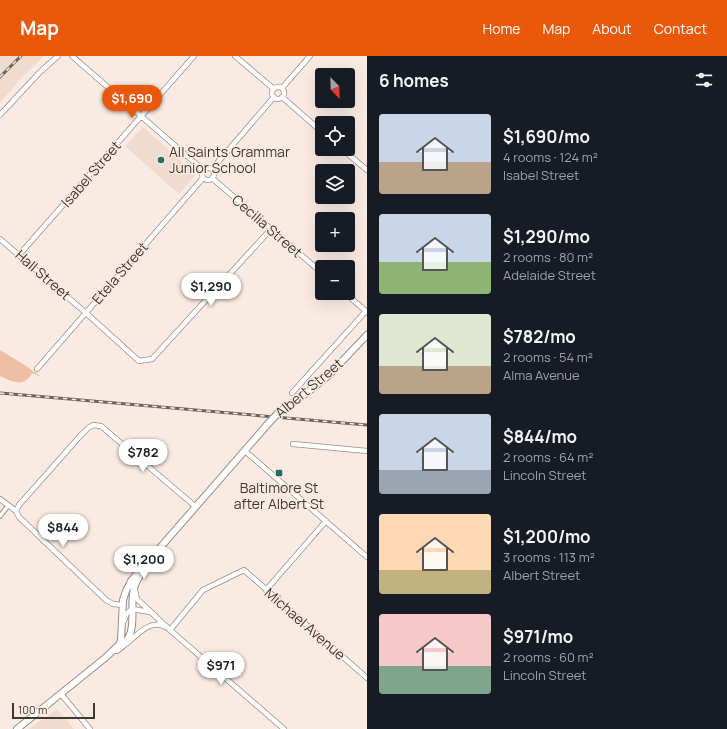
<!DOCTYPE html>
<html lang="en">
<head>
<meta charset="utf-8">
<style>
	body { margin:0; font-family:Manrope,sans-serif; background:#242831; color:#f1f3f6; height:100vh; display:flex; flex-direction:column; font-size:15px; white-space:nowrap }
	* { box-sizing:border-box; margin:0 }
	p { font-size:13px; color:#9ea1a6 }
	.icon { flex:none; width:22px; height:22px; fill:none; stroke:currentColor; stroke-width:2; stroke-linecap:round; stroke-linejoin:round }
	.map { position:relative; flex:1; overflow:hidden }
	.details { display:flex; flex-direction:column; background:#171b24; width:360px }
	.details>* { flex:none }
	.needle { width:26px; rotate:157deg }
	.tools { position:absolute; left:315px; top:12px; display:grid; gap:8px }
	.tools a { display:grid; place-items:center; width:40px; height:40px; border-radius:4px; background:#171b24; box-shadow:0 4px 16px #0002; font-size:20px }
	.scale { position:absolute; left:12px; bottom:10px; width:83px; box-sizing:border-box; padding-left:4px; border:2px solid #3f3935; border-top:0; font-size:11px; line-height:14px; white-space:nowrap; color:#3f3935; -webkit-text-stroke:3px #faebe2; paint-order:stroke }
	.price { position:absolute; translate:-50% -34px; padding:0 9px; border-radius:14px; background:#fff; color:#222; font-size:13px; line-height:26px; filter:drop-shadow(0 1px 2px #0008) }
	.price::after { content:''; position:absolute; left:50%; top:24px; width:12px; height:9px; margin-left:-6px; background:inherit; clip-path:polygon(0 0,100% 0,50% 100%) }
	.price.active { background:#ea580c; color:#fff }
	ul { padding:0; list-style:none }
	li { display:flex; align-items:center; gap:12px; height:100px; padding:0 12px }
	li span { display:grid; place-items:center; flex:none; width:112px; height:80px; border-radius:4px; color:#555 }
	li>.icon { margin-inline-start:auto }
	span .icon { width:48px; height:48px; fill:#fffc; stroke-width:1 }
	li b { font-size:17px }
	h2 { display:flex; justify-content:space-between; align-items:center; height:48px; padding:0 12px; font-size:17px }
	header { display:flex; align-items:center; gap:24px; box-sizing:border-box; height:56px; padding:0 20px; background:#ea580c; color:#fff }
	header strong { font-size:19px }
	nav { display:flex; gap:22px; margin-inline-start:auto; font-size:14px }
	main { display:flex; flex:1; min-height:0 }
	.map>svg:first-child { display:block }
	.built { fill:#f1dbcf }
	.green { fill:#edbea3 }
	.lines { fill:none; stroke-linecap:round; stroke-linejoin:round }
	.pedestrian-casing { stroke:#9b8d85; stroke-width:5.5 }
	.minor-casing { stroke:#9b8d85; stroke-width:6 }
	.secondary-casing { stroke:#9b8d85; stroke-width:8 }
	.pedestrian { stroke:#fff; stroke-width:3.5 }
	.minor { stroke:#fff; stroke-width:4.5 }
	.secondary { stroke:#fff; stroke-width:6 }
	.rail-casing { stroke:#6a625d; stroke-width:3 }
	.rail { stroke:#faebe2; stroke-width:1.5; stroke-dasharray:4.5; stroke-linecap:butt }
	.secondary-bridge-casing { stroke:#9b8d85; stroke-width:8; stroke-linecap:butt }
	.secondary-bridge { stroke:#fff; stroke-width:6 }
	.poi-dot { fill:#256e66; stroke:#faebe2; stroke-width:1.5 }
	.labels { text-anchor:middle; stroke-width:3; stroke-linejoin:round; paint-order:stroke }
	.poi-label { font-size:14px; fill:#3f3935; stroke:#faebe2; text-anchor:start }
	.street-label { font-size:14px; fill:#3f3935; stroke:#faebe2 }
</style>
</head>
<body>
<header>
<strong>Map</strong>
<nav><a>Home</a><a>Map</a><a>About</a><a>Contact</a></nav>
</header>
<main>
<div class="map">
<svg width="367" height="673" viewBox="0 0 367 673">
	<rect width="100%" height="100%" fill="#faebe2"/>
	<path class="built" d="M 0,0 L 44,0 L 23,20 L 0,47 Z
		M 143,71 L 196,118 L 179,138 L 125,90 Z
		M 57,653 L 74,673 L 29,673 Z"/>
	<path class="green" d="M 0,294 C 14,303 28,310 41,321 L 32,317 C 24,332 13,326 0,320 Z"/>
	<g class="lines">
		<defs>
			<path id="pedestrian" d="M 0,460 L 8,450"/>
			<path id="minor" d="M 72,0 L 203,114
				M 235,0 L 274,33
				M272 37a6 6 0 1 1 12 0a6 6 0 1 1-12 0Z
				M 282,32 L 310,0
				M 282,41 L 322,76
				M 0,59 L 40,16 L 58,0
				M 342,93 L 367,114
				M202 118a6 6 0 1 1 12 0a6 6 0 1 1-12 0Z
				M 212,113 L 274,41
				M 212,122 L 322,217
				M 0,183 L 86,257 L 139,305 L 152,303 L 271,173
				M 19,199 L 194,0
				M 345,237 L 367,256
				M 37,313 L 203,122
				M 292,337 L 366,255
				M 293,388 L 367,395
				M 245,395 L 367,501
				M 0,443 L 16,455 L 19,461 L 106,544 L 113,548 L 123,549
				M 16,455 L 19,449 L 81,379 L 88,372 L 93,369 L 101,370 L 196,451
				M 135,534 L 137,543 L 170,574 L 284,673
				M 266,534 L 326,465
				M 124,565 L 127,557 L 132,553 L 150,556
				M 170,574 L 203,534 L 244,514 L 367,622
				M 126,588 C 136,580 151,562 165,571
				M 61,638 L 90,673"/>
			<path id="secondary" d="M 278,357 L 308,336 L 328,320 L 367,279
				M 117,594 C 145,576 123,545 139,521
				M 17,673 L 105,602 L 119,589 L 121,584 L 123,544 L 126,535 L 131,525 L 267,369"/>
		</defs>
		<use href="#pedestrian" class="pedestrian-casing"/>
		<use href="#minor" class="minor-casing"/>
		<use href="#secondary" class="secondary-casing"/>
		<use href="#pedestrian" class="pedestrian"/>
		<use href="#minor" class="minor"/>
		<use href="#secondary" class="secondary"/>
		<defs>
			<path id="rail" d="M 0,21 L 21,0
				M 0,337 L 367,369"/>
		</defs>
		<use href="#rail" class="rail-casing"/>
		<use href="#rail" class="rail"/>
		<defs>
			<path id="secondary-bridge" d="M 267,369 L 278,357"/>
		</defs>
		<use href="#secondary-bridge" class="secondary-bridge-casing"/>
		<use href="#secondary-bridge" class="secondary-bridge"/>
	</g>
	<g class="poi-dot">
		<circle cx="161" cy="104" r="4"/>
		<rect x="275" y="413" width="8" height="8" rx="2"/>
	</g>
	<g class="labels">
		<g class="poi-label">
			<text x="169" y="101">All Saints Grammar<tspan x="169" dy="16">Junior School</tspan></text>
			<text x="279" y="437" text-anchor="middle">Baltimore St<tspan x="279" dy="16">after Albert St</tspan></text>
		</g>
		<g class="street-label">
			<text transform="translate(91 118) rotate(-49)" y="5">Isabel Street</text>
			<text transform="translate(267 170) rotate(41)" y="5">Cecilia Street</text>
			<text transform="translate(120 217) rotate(-49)" y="5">Etela Street</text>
			<text transform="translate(43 219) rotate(41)" y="5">Hall Street</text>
			<text transform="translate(309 332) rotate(-40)" y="5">Albert Street</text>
			<text transform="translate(305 568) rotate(41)" y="5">Michael Avenue</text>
		</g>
	</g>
</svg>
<div class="tools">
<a><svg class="needle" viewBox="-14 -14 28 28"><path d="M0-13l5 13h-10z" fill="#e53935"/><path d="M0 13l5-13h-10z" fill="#9ea1a6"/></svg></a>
<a><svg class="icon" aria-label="locate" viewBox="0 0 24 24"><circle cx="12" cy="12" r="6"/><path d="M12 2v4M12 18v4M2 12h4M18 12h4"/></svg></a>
<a><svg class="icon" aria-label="layers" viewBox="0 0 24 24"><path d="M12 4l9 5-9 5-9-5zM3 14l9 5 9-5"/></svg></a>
<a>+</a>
<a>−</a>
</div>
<div class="scale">100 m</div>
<b class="price active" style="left:132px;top:63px">$1,690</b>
<b class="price" style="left:211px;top:251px">$1,290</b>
<b class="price" style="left:143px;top:417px">$782</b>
<b class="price" style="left:63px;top:492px">$844</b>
<b class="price" style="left:144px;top:524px">$1,200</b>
<b class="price" style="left:221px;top:630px">$971</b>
</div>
<section class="details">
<h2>6 homes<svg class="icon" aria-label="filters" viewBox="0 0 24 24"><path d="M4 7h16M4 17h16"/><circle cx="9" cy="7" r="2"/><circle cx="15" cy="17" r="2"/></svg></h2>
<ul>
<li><span style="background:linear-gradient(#c9d6e8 60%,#b9a48a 0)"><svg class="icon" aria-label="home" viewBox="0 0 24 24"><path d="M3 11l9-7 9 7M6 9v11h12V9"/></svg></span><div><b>$1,690/mo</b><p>4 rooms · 124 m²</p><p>Isabel Street</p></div></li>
<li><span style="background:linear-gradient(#c9d6e8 60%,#8fb573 0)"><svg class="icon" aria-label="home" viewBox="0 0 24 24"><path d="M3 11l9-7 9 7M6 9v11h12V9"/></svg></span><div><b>$1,290/mo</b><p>2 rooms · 80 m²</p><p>Adelaide Street</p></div></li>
<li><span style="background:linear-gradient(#dfe7d0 65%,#b9a48a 0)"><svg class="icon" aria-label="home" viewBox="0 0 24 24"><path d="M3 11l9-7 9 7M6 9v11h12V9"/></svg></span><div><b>$782/mo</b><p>2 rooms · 54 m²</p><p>Alma Avenue</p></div></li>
<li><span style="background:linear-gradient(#c9d6e8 70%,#9aa5b1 0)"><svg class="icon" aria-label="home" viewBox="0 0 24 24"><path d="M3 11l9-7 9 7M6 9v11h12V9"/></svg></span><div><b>$844/mo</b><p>2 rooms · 64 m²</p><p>Lincoln Street</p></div></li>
<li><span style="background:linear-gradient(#ffd9b3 70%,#c2b280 0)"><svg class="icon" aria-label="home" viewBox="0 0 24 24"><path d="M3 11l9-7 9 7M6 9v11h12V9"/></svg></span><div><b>$1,200/mo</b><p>3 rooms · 113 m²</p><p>Albert Street</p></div></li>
<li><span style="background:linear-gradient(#f6c9c9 65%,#7fa58c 0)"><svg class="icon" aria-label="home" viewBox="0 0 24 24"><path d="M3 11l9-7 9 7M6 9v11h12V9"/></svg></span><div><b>$971/mo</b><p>2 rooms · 60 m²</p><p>Lincoln Street</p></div></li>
</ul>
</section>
</main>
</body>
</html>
